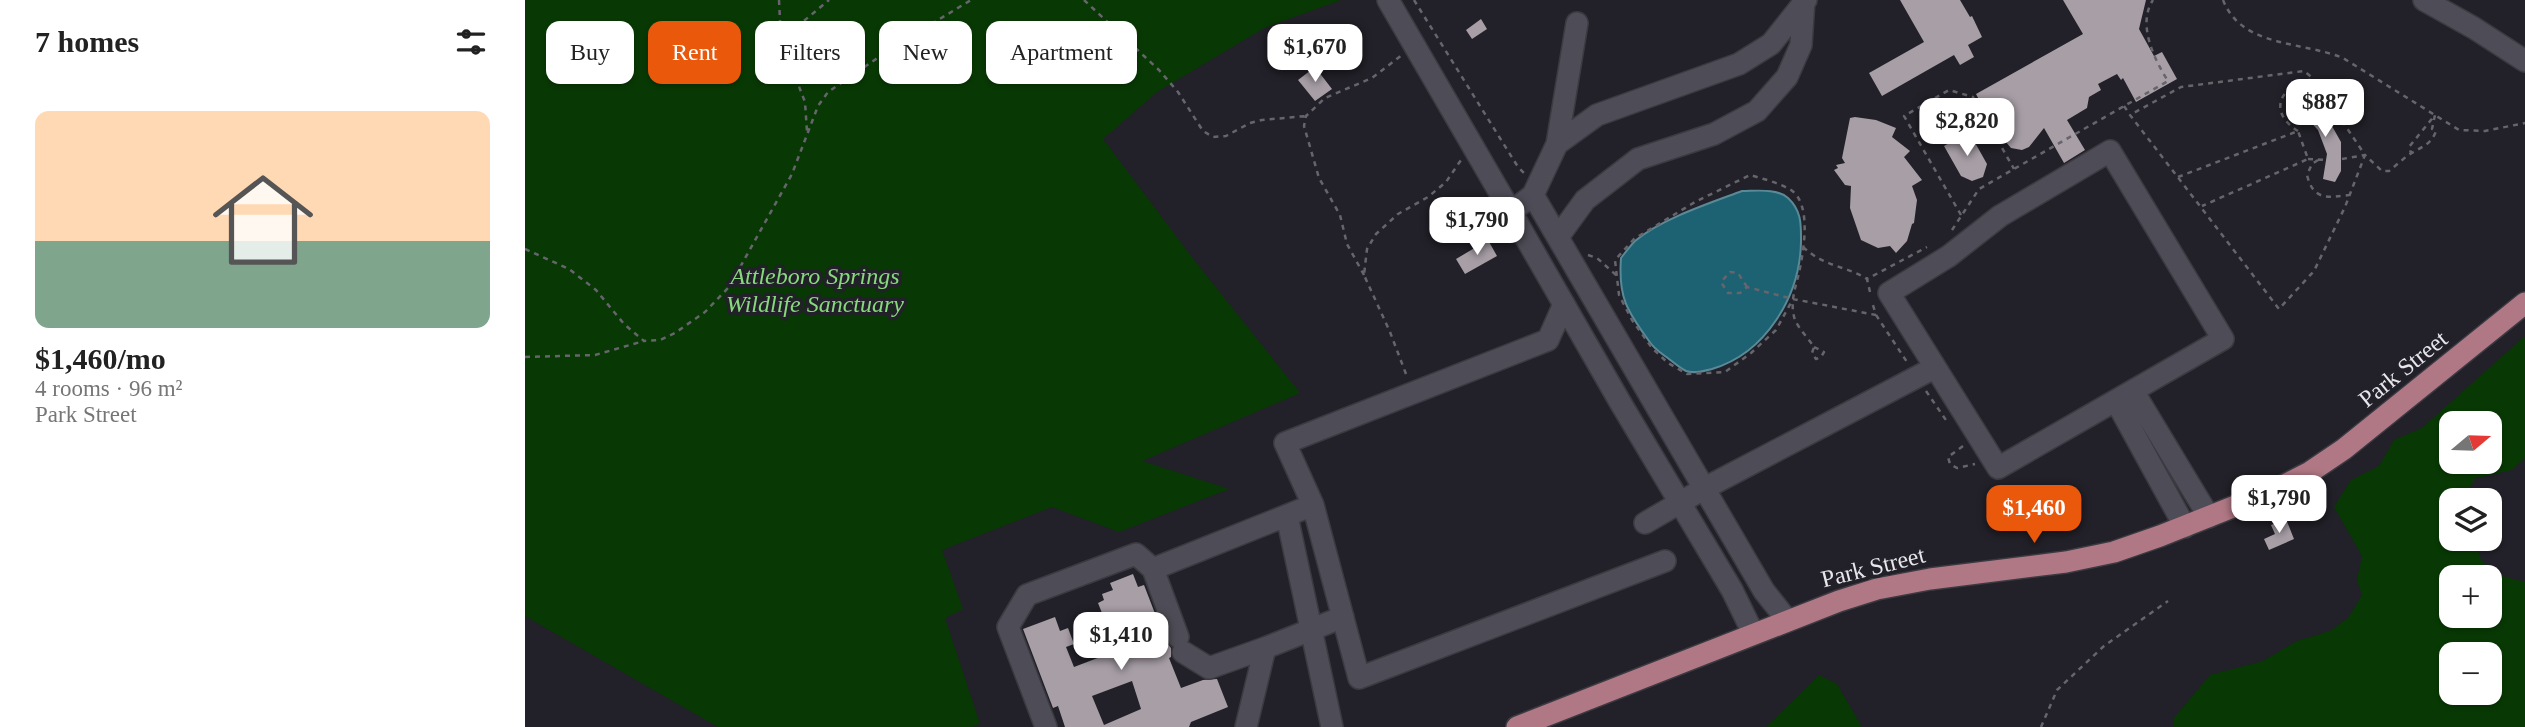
<!DOCTYPE html>
<html lang="en">
<head>
<meta charset="utf-8">
<style>
	body { margin:0; font-family:"Times New Roman",serif; background:#f2f2f2; color:#222; height:100vh; display:flex; flex-direction:column; font-size:26px; white-space:nowrap }
	* { box-sizing:border-box; margin:0 }
	p { font-size:23px; color:#767676 }
	.icon { flex:none; width:38px; height:38px; fill:none; stroke:currentColor; stroke-width:2; stroke-linecap:round; stroke-linejoin:round }
	.map { position:relative; flex:1; overflow:hidden }
	.panel { display:flex; flex-direction:column; background:#fff; width:525px }
	.panel>* { flex:none }
	.top-card { position:absolute; left:21px; top:21px; width:665px; height:63px; display:flex; gap:14px }
	.needle { width:46px; rotate:71deg }
	.buttons { position:absolute; left:1914px; top:411px; display:grid; gap:14px }
	.buttons a { display:grid; place-items:center; width:63px; height:63px; border-radius:14px; background:#fff; box-shadow:0 2px 5px #0004; font-size:35px }
	.price { position:absolute; translate:-50% -60px; padding:0 16px; border-radius:14px; background:#fff; color:#222; font-size:23px; line-height:46px; filter:drop-shadow(0 2px 4px #0008) }
	.price::after { content:''; position:absolute; left:50%; top:42px; width:21px; height:16px; margin-left:-10px; background:inherit; clip-path:polygon(0 0,100% 0,50% 100%) }
	.price.active { background:#ea580c; color:#fff }
	ul { padding:0; list-style:none }
	li { display:grid; align-content:center; gap:14px; height:371px; padding:0 35px }
	li span { display:grid; place-items:center; height:217px; border-radius:14px; color:#555 }
	li>.icon { margin-inline-start:auto }
	span .icon { width:126px; height:126px; fill:#fffc; stroke-width:1 }
	li b { font-size:30px }
	h2 { display:flex; justify-content:space-between; align-items:center; height:84px; padding:0 35px; font-size:30px }
	.tag { padding:0 24px; border-radius:14px; background:#fff; box-shadow:0 2px 5px #0004; font-size:24px; line-height:63px }
	.tag.active { background:#ea580c; color:#fff }
	main { display:flex; flex:1; min-height:0 }
	.map>svg:first-child { display:block }
	.green { fill:#083904; fill-rule:evenodd }
	.water { fill:#1d6272; stroke:#5a8a97; stroke-width:2 }
	.building { fill:#a79ea6; fill-rule:evenodd }
	.lines { fill:none; stroke-linecap:round; stroke-linejoin:round }
	.minor-casing { stroke:#3b3a41; stroke-width:24 }
	.major-casing { stroke:#3b3a41; stroke-width:24 }
	.path { stroke:#66656c; stroke-width:2.5; stroke-dasharray:5 5; stroke-linecap:butt }
	.minor { stroke:#4e4c56; stroke-width:21 }
	.major { stroke:#b07885; stroke-width:21 }
	.labels { text-anchor:middle; stroke-width:7; stroke-linejoin:round; paint-order:stroke }
	.park-label { font-size:24px; font-style:italic; fill:#88d97e; stroke:#222028 }
	.street-label { font-size:24px; fill:#e7e6ec; stroke:#222028 }
</style>
</head>
<body>
<main>
<section class="panel">
<h2>7 homes<svg class="icon" aria-label="filters" viewBox="0 0 24 24"><path d="M4 7h16M4 17h16"/><circle cx="9" cy="7" r="2"/><circle cx="15" cy="17" r="2"/></svg></h2>
<ul>
<li><span style="background:linear-gradient(#ffd9b3 60%,#7fa58c 0)"><svg class="icon" aria-label="home" viewBox="0 0 24 24"><path d="M3 11l9-7 9 7M6 9v11h12V9"/></svg></span><div><b>$1,460/mo</b><p>4 rooms · 96 m²</p><p>Park Street</p></div></li>
</ul>
</section>
<div class="map">
<svg width="2000" height="727" viewBox="0 0 2000 727">
	<rect width="100%" height="100%" fill="#222028"/>
	<path class="green" d="M 0,0 L 816,0 L 739,28 L 632,92 L 578,139 L 669,260 L 775,393 L 617,461 L 704,489 L 594,532 L 527,507 L 417,550 L 438,609 L 420,618 L 455,724 L 448,727 L 193,727 L 0,616 Z
		M 2000,336 L 2000,458 L 1987,470 L 1951,478 L 1940,494 L 1941,500 L 1927,500 L 1927,539 L 1948,539 L 1957,562 L 1980,577 L 2000,582 L 2000,727 L 1648,727 L 1649,718 L 1685,675 L 1738,661 L 1772,641 L 1805,631 L 1823,618 L 1837,595 L 1832,580 L 1837,556 L 1809,507 L 1826,480 L 1854,466 L 1869,440 L 1897,428 ZM 1927,424 L 1965,424 L 1965,462 L 1927,462 ZM 1927,578 L 1965,578 L 1965,616 L 1927,616 ZM 1927,654 L 1965,654 L 1965,693 L 1927,693 Z
		M 1294,675 L 1312,684 L 1337,727 L 1241,727 Z"/>
	<path class="water" d="M 1217,191 C 1231,191 1252,188 1263,198 C 1277,211 1276,225 1276,242 C 1275,296 1241,353 1187,369 C 1179,371 1169,374 1161,371 C 1155,368 1149,363 1144,359 C 1136,353 1129,349 1124,341 C 1102,311 1093,297 1096,258 C 1100,253 1105,246 1110,241 C 1136,219 1185,203 1217,191 Z"/>
	<path class="building" d="M 1375,0 L 1435,0 L 1445,17 L 1447,16 L 1457,37 L 1443,45 L 1449,57 L 1435,65 L 1429,55 L 1357,96 L 1344,73 L 1399,42 Z
		M 1538,0 L 1621,0 L 1614,29 L 1629,56 L 1637,52 L 1652,79 L 1611,102 L 1598,78 L 1596,80 L 1592,74 L 1573,84 L 1576,90 L 1564,97 L 1562,108 L 1542,120 L 1560,150 L 1539,163 L 1519,128 L 1504,147 L 1497,150 L 1486,148 L 1469,128 L 1451,94 L 1558,34 Z
		M 956,19 L 962,29 L 947,39 L 941,30 Z
		M 790,67 L 807,89 L 790,101 L 773,80 Z
		M 1777,98 L 1793,108 L 1803,119 L 1816,142 L 1816,171 L 1810,182 L 1798,179 L 1802,154 L 1793,130 L 1780,116 L 1770,110 Z
		M 1330,117 L 1351,120 L 1371,128 L 1367,137 L 1385,151 L 1379,157 L 1397,180 L 1387,186 L 1392,200 L 1389,223 L 1387,224 L 1382,241 L 1371,253 L 1365,246 L 1353,248 L 1336,240 L 1325,208 L 1326,186 L 1320,185 L 1309,170 L 1313,168 L 1311,165 L 1320,163 L 1317,158 L 1325,118 Z
		M 1444,132 L 1462,164 L 1458,177 L 1447,181 L 1436,176 L 1419,146 Z
		M 963,240 L 972,256 L 940,274 L 931,259 Z
		M 1761,519 L 1769,539 L 1744,550 L 1739,539 L 1750,534 L 1746,525 Z
		M 608,574 L 613,587 L 619,585 L 641,642 L 646,648 L 646,657 L 644,658 L 656,688 L 678,680 L 692,679 L 703,707 L 666,722 L 664,727 L 540,727 L 533,706 L 528,708 L 498,629 L 530,617 L 535,631 L 543,628 L 549,644 L 541,647 L 549,667 L 604,646 L 595,623 L 592,624 L 588,614 L 579,618 L 573,603 L 579,600 L 577,594 L 588,590 L 585,583 ZM 607,681 L 616,709 L 579,725 L 567,696 Z"/>
	<g class="lines">
		<defs>
			<path id="minor" d="M 863,0 L 986,212
				M 1899,0 L 1949,28 L 2000,61
				M 1032,144 L 1052,23
				M 1585,151 L 1698,339 L 1473,468 L 1364,293 L 1424,256 L 1475,216 Z
				M 1008,195 L 1239,591 L 1262,620
				M 1033,237 L 1060,200 L 1113,159 L 1189,134 L 1232,111 L 1262,77 L 1276,45 L 1279,0
				M 1039,304 L 1023,340 L 760,443 L 788,505 L 834,678 L 1140,561
				M 1608,391 L 1684,517
				M 1591,401 L 1660,527
				M 762,516 L 807,727
				M 1120,523 L 1180,488 L 1409,368
				M 628,569 L 653,637
				M 1228,633 L 1207,590 L 1095,402 L 986,212 L 1008,195 L 1032,144 L 1072,115 L 1214,64 L 1246,44 L 1281,0
				M 658,652 L 684,668 L 740,648
				M 521,727 L 483,627 L 502,595 L 611,554 L 628,569 L 788,505
				M 721,727 L 740,648 L 818,617"/>
			<path id="major" d="M 992,727 L 1314,601 L 1352,589 L 1405,579 L 1541,562 L 1589,552 L 1635,536 L 1748,491 L 1785,472 L 1819,449 L 2000,303"/>
		</defs>
		<use href="#minor" class="minor-casing"/>
		<use href="#major" class="major-casing"/>
		<path class="path" d="M 254,0 L 256,40 L 280,102 L 282,132
			M 559,0 L 634,70 L 653,92 L 678,131 L 688,137 L 701,136 L 725,123 L 737,120 L 781,116
			M 889,0 L 993,167 L 1000,174
			M 1698,0 C 1717,48 1777,41 1818,58 L 1934,130 L 1960,131 L 2000,123
			M 256,40 L 304,0
			M 1599,106 L 1605,115 L 1754,309 L 1789,271 L 1820,207 L 1840,155 L 1789,79 L 1779,71 L 1656,87 L 1605,115
			M 1773,131 C 1741,111 1756,84 1789,79
			M 1783,159 L 1802,160
			M 1817,159 L 1840,155 L 1857,171 L 1864,171 C 1870,166 1876,161 1882,156 C 1893,148 1906,146 1911,131 L 1907,129 L 1910,115 L 1884,147 L 1886,153
			M 1793,160 L 1787,164 L 1782,175 C 1788,200 1802,198 1824,195
			M 1653,177 L 1773,131 L 1783,159 L 1677,206
			M 1436,215 L 1379,116 L 1424,90 L 1448,97 L 1489,169
			M 1427,230 L 1454,189 L 1643,81 C 1629,59 1612,24 1628,0
			M 1278,247 C 1301,268 1320,265 1342,279
			M 0,249 L 44,269 L 71,290 L 99,324 L 119,341 L 135,340 L 150,333 L 180,312 L 204,287 L 267,174 L 293,106 L 303,92 L 370,46 L 446,0
			M 1063,255 L 1072,258 L 1091,275
			M 839,275 L 822,244 L 815,215 L 794,178 L 779,126 L 781,116 L 800,98 L 847,78 L 877,55
			M 1222,287 L 1213,273 L 1205,272 L 1196,282 L 1203,293 L 1215,293 L 1222,287 L 1268,299
			M 1345,292 L 1342,279 L 1402,247
			M 1351,315 L 1382,362
			M 1289,347 L 1299,352 L 1296,357 L 1291,359 L 1287,353 L 1289,347 C 1283,338 1274,329 1270,320 C 1265,305 1269,292 1273,277 C 1278,255 1288,205 1266,190 C 1254,183 1239,179 1225,175 L 1170,202 L 1109,239 L 1090,260 L 1094,295 L 1107,320 L 1127,348 L 1143,363 L 1162,374 L 1200,372 L 1226,353 L 1251,330 L 1268,299 L 1351,315 L 1347,302
			M 0,357 L 70,355 L 119,341
			M 881,374 L 865,332 L 839,275 L 842,249 L 851,234 L 873,214 L 903,197 L 921,182 L 936,160
			M 1401,391 L 1423,423
			M 1438,446 L 1423,457 L 1425,464 L 1432,468 L 1450,464
			M 1516,727 L 1532,690 L 1579,646 L 1643,601"/>
		<use href="#minor" class="minor"/>
		<use href="#major" class="major"/>
	</g>
	<g class="labels">
		<g class="park-label">
			<text x="290" y="284">Attleboro Springs<tspan x="290" dy="28">Wildlife Sanctuary</tspan></text>
		</g>
		<g class="street-label">
			<text transform="translate(1878 369) rotate(-39)" y="8">Park Street</text>
			<text transform="translate(1348 567) rotate(-14)" y="8">Park Street</text>
		</g>
	</g>
</svg>
<div class="buttons">
<a><svg class="needle" viewBox="-14 -14 28 28"><path d="M0-13l5 13h-10z" fill="#e53935"/><path d="M0 13l5-13h-10z" fill="#767676"/></svg></a>
<a><svg class="icon" aria-label="layers" viewBox="0 0 24 24"><path d="M12 4l9 5-9 5-9-5zM3 14l9 5 9-5"/></svg></a>
<a>+</a>
<a>−</a>
</div>
<b class="price" style="left:790px;top:84px">$1,670</b>
<b class="price" style="left:1800px;top:139px">$887</b>
<b class="price" style="left:1442px;top:158px">$2,820</b>
<b class="price" style="left:952px;top:257px">$1,790</b>
<b class="price" style="left:1754px;top:535px">$1,790</b>
<b class="price active" style="left:1509px;top:545px">$1,460</b>
<b class="price" style="left:596px;top:672px">$1,410</b>
<div class="top-card">
<a class="tag">Buy</a>
<a class="tag active">Rent</a>
<a class="tag">Filters</a>
<a class="tag">New</a>
<a class="tag">Apartment</a>
</div>
</div>
</main>
</body>
</html>
